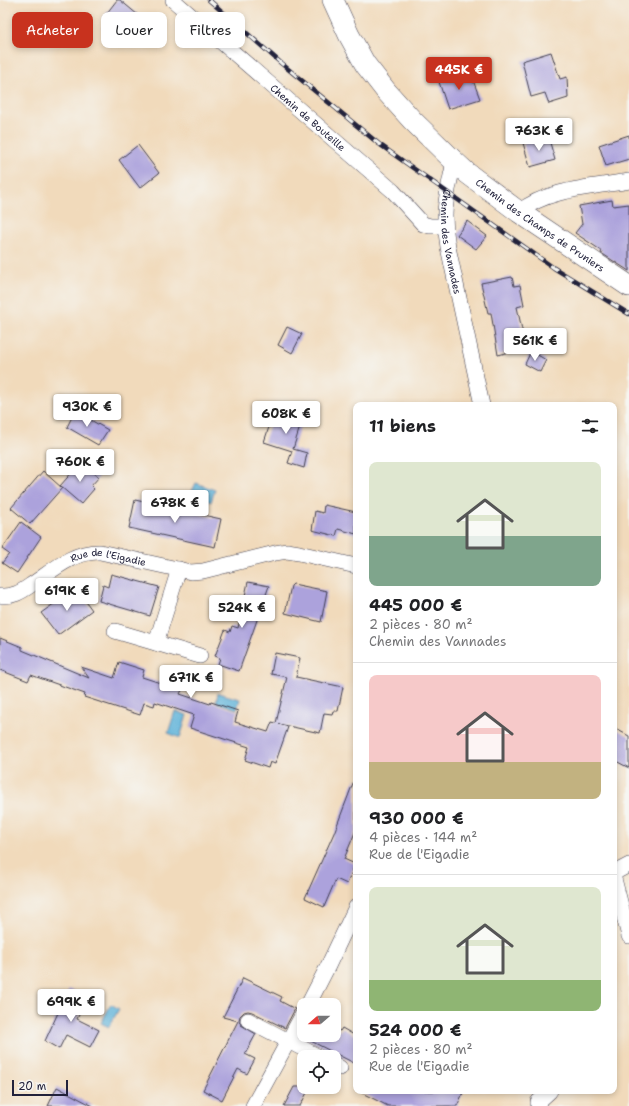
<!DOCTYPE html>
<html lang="fr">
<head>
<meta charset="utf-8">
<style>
	body { margin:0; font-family:"Shantell Sans",sans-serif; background:#f2f2f2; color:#202124; height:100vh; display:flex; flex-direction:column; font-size:15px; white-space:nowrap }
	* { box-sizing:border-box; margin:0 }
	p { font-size:13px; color:#757577 }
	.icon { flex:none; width:22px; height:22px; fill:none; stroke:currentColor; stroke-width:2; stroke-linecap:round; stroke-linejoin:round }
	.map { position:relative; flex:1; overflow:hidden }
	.details { position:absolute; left:353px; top:402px; width:264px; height:692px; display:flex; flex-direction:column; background:#fff; border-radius:8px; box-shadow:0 2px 6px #0003 }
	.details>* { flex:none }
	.top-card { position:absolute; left:12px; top:12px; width:281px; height:36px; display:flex; gap:8px }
	.needle { width:26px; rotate:250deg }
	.fabs { position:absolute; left:297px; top:998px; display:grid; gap:8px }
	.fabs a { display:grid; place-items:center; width:44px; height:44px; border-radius:8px; background:#fff; box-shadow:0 2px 6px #0003; font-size:20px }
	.scale { position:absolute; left:12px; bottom:10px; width:56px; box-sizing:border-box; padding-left:4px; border:2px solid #22223b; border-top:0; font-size:11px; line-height:14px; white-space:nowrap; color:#22223b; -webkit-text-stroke:3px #f6f6f2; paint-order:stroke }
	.price { position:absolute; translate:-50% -34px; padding:0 9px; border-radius:4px; background:#fff; color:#222; font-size:13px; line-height:26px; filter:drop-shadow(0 1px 2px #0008) }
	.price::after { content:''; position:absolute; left:50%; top:24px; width:12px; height:9px; margin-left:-6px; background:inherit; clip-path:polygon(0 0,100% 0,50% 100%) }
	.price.on { background:#c8321e; color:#fff }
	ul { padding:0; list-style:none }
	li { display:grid; align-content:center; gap:8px; height:212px; padding:0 16px }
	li+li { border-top:1px solid #e0e0e0 }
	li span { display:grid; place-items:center; height:124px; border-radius:8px; color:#555 }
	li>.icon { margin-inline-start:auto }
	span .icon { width:72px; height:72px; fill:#fffc; stroke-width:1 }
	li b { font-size:17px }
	h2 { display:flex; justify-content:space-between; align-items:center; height:48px; padding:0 16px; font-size:17px }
	.chip { padding:0 14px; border-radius:8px; background:#fff; box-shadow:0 2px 6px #0003; font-size:14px; line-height:36px }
	.chip.on { background:#c8321e; color:#fff }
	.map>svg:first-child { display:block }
	.water { fill:#5cb1d8; stroke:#3f6a8a }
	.building { fill:#aca2dc }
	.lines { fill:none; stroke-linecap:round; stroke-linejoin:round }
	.street-casing { stroke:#413e4e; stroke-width:16 }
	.secondary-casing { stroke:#413e4e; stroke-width:22 }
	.street { stroke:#fff; stroke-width:15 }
	.secondary { stroke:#fff; stroke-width:21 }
	.rail-casing { stroke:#22223b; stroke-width:4.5 }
	.rail { stroke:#f6f6f2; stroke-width:3; stroke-dasharray:9; stroke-linecap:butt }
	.labels { text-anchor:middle; stroke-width:3.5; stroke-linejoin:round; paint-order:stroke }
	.street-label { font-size:10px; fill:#22223b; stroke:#f6f6f2 }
</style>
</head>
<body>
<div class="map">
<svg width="629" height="1106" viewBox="0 0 629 1106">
	<rect width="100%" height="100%" fill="#f6f6f2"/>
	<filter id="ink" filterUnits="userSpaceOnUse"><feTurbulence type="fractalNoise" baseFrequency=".025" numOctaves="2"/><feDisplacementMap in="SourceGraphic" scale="8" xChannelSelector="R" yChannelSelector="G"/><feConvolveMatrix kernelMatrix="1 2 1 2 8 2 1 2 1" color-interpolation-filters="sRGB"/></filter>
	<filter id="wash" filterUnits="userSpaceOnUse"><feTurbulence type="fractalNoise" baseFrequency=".012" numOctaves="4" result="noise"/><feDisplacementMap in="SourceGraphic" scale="16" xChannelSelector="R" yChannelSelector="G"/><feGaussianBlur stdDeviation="0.9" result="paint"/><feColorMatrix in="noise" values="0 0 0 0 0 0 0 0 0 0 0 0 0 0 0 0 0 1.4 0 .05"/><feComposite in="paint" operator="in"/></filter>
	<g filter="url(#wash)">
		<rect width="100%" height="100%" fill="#f1dabb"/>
		<path class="water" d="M 196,483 L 215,490 L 211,502 L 190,495 Z
			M 218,693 L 240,699 L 237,709 L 216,702 Z
			M 175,711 L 187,715 L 180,738 L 168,733 Z
			M 111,1004 L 119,1009 L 109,1027 L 101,1023 Z"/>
		<g id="blocks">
			<path class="building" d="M 117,0 L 120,0 L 144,20 L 122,45 L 102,29 L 108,22 L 103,18 Z
				M 551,52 L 560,79 L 567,77 L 568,98 L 549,104 L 545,93 L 531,97 L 522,61 Z
				M 470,72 L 480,99 L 448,109 L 439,82 Z
				M 629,135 L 629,159 L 606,166 L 599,145 Z
				M 548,136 L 555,160 L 530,167 L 523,143 Z
				M 138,145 L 159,173 L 140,188 L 119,160 Z
				M 612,200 L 613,206 L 629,204 L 629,271 L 601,253 L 602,251 L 575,233 L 582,224 L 579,206 Z
				M 467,221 L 487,236 L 476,249 L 457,235 Z
				M 512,277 L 514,286 L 520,285 L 524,305 L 517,307 L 526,348 L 498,355 L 491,313 L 488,313 L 481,283 Z
				M 287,327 L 302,334 L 292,353 L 278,345 Z
				M 531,351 L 546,360 L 540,372 L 525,364 Z
				M 275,409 L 303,417 L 293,449 L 307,453 L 304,468 L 288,463 L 292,451 L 264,442 Z
				M 75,411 L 108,430 L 98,445 L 67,427 Z
				M 81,462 L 99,477 L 91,486 L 94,489 L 81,504 L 60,486 Z
				M 43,471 L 62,488 L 30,524 L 11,508 Z
				M 135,500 L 221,519 L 215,547 L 129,528 Z
				M 324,505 L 356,512 L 356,534 L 338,529 L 336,536 L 312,530 L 315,511 L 323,513 Z
				M 21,522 L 41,537 L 17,573 L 2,563 L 9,554 L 2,549 Z
				M 111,574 L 159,587 L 150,616 L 99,601 L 103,585 L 108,587 Z
				M 248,582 L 269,586 L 239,671 L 218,664 L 220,658 L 215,656 L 225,630 L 230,632 L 232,626 L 238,628 Z
				M 293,584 L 327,591 L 321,622 L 285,613 L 291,586 Z
				M 76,588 L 92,610 L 58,635 L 41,613 Z
				M 0,638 L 22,647 L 22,650 L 89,678 L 81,667 L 114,678 L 119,662 L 144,670 L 142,677 L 182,690 L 180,694 L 210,704 L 211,702 L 238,711 L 235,722 L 268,732 L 272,722 L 276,723 L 287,677 L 271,674 L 275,653 L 300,658 L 296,677 L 343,687 L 338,711 L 333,711 L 332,714 L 324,713 L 320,733 L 279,724 L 288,727 L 275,764 L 270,762 L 268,768 L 245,760 L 249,747 L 190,728 L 194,715 L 155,702 L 154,706 L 144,703 L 140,715 L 84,697 L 85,694 L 31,675 L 28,681 L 0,670 Z
				M 614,728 L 629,736 L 629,768 L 614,760 Z
				M 355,778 L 356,778 L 356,830 L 344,859 L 355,864 L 347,884 L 336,879 L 324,907 L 305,898 L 334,833 Z
				M 243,978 L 282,997 L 280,1001 L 295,1009 L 285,1028 L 252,1012 L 248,1011 L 244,1012 L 240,1016 L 239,1020 L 241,1025 L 256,1034 L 245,1054 L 255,1059 L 247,1074 L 238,1069 L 222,1100 L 203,1090 L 238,1021 L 223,1017 Z
				M 69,989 L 87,998 L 77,1019 L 99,1030 L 90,1047 L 66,1035 L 59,1049 L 45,1041 Z
				M 334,1028 L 340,1031 L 342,1028 L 356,1036 L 356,1064 L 301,1036 L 334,1035 Z
				M 57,1087 L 93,1106 L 48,1106 Z
				M 294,1087 L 310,1087 L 300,1106 L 284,1106 Z
				M 358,1091 L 464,1091 L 457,1106 L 388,1106 Z"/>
		</g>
	</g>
	<g filter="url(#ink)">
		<use href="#blocks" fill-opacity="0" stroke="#413e4e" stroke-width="1"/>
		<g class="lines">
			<defs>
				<g id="street">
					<path id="s1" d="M 173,0 L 393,191 L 423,224 L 430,226 L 445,226"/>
					<path id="s2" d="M 454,161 C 451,178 445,197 445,215 C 445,226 446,236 448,247 L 482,405"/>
					<path d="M 519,212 C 547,189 594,187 629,181"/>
					<path id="s3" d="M 0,596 C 13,597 21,592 31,585 C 52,571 73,551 100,552 L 191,572 L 203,571 L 275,553 L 287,551 L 299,553 L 356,566"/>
					<path d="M 115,631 L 200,656"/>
					<path d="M 156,643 L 179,569"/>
					<path d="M 614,873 L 629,865"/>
					<path d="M 614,879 L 629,936"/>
					<path d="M 308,1005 L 328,966 L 356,907"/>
					<path d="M 248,1020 L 319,1057"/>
					<path d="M 334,1064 L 340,1068"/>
					<path d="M 253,1106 L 304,1012"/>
					<path d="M 538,1106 L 538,1102 L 550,1091"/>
				</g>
				<g id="secondary">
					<path id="s4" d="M 333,0 L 349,35 L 365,64 L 386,91 L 412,120 L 454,161 L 467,173 L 519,212 L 629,286"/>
				</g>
			</defs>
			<use href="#street" class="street-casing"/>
			<use href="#secondary" class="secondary-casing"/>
			<use href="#street" class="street"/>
			<use href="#secondary" class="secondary"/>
			<defs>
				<path id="rail" d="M 209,0 L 282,64 L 379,144 L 554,268 L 629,314"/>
			</defs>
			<use href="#rail" class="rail-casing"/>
			<use href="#rail" class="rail"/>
		</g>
	</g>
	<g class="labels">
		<g class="street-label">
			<text dy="4" stroke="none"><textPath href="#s1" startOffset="179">Chemin de Bouteille</textPath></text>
			<text dy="4" stroke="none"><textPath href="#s4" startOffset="311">Chemin des Champs de Pruniers</textPath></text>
			<text dy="4" stroke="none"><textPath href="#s2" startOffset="82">Chemin des Vannades</textPath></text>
			<text dy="4" stroke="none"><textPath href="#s3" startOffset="120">Rue de l'Eigadie</textPath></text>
		</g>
	</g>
</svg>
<div class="fabs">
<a><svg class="needle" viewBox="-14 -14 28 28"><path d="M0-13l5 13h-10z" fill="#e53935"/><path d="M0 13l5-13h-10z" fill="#757577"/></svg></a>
<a><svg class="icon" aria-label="locate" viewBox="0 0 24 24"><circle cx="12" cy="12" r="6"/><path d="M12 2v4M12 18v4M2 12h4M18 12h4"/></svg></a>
</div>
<div class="scale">20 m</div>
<b class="price on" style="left:459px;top:91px">445K €</b>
<b class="price" style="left:539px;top:152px">763K €</b>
<b class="price" style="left:535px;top:362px">561K €</b>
<b class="price" style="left:87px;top:428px">930K €</b>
<b class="price" style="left:286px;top:435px">608K €</b>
<b class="price" style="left:80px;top:483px">760K €</b>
<b class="price" style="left:175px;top:524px">678K €</b>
<b class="price" style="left:67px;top:612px">619K €</b>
<b class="price" style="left:242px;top:629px">524K €</b>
<b class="price" style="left:191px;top:699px">671K €</b>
<b class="price" style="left:71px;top:1023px">699K €</b>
<div class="top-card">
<a class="chip on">Acheter</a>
<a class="chip">Louer</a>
<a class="chip">Filtres</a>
</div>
<section class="details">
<h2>11 biens<svg class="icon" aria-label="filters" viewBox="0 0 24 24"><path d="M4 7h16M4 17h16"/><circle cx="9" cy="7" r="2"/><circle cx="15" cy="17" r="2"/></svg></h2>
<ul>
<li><span style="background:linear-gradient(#dfe7d0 60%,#7fa58c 0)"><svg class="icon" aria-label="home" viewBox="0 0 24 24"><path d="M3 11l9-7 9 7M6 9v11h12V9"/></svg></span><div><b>445 000 €</b><p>2 pièces · 80 m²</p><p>Chemin des Vannades</p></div></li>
<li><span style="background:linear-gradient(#f6c9c9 70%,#c2b280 0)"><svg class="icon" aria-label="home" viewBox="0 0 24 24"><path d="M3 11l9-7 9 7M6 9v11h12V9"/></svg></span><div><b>930 000 €</b><p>4 pièces · 144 m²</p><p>Rue de l'Eigadie</p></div></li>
<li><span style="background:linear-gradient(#dfe7d0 75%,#8fb573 0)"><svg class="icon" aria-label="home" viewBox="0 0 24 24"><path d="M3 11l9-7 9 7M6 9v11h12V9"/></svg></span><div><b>524 000 €</b><p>2 pièces · 80 m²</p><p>Rue de l'Eigadie</p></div></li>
</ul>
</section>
</div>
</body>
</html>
